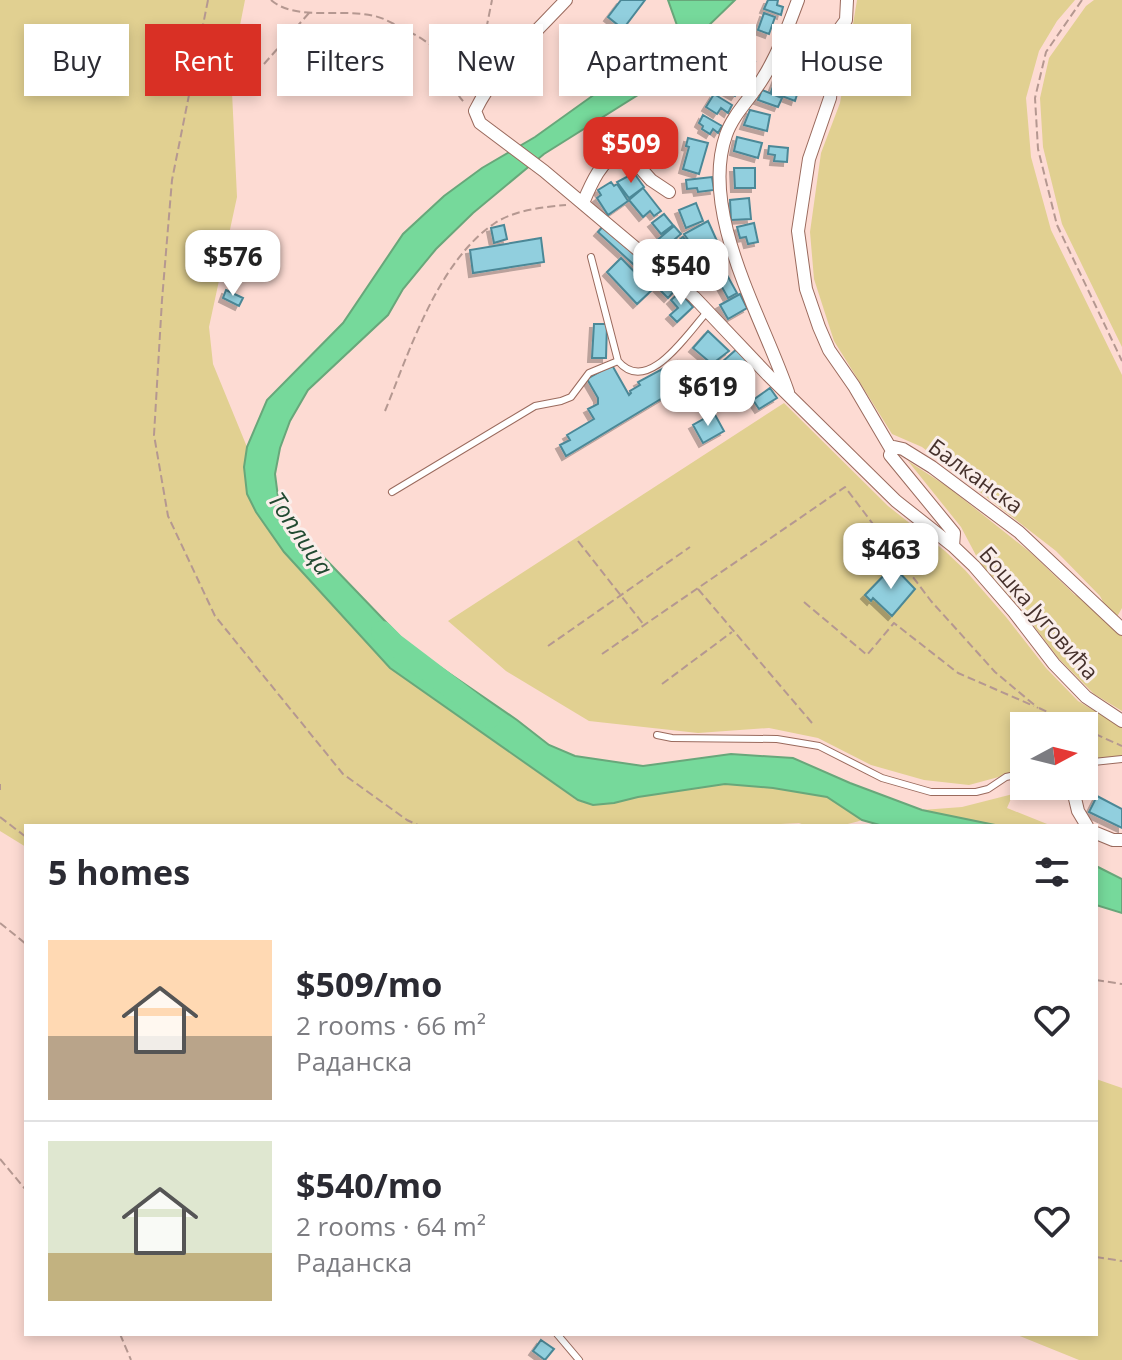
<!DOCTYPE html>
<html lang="en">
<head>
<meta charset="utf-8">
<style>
	body { margin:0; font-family:"Open Sans",sans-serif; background:#f2f2f3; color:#2b2b33; height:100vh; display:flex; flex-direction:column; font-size:30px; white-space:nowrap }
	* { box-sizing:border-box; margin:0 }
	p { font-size:26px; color:#7c7c81 }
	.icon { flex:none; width:44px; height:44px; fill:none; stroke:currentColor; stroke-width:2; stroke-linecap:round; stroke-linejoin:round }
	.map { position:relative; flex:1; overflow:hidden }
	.panel { position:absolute; left:24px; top:824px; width:1074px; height:512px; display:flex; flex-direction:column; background:#fff; border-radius:0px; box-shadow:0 4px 12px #0003 }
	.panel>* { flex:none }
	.top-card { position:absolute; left:24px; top:24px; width:1074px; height:72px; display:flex; gap:16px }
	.needle { width:52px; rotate:83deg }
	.fabs { position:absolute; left:1010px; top:712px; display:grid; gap:16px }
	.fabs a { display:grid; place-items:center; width:88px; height:88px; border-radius:0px; background:#fff; box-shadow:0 4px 12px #0003; font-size:40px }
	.price { position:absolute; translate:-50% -68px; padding:0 18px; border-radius:16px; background:#fff; color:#222; font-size:26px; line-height:52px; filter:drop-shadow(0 2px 4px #0008) }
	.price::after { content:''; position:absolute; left:50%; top:48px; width:24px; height:18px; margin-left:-12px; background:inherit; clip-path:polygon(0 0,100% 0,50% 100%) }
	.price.active { background:#d93025; color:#fff }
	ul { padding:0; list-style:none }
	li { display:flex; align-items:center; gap:24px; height:200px; padding:0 24px }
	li+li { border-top:2px solid #e1e1e2 }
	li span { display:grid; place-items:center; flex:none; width:224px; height:160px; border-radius:0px; color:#555 }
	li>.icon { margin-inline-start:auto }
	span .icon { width:96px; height:96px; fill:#fffc; stroke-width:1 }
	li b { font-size:34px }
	h2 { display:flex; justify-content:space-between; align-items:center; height:96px; padding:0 24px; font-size:34px }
	.chip { padding:0 28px; border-radius:0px; background:#fff; box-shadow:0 4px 12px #0003; font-size:28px; line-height:72px }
	.chip.active { background:#d93025; color:#fff }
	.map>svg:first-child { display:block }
	.green { fill:#e1d091 }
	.water { fill:#76d99b; stroke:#68a77a; stroke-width:2; fill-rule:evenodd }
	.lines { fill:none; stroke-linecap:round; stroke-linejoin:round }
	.river { stroke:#76d99b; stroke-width:22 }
	.building { fill:#91cfde; stroke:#4c8897; stroke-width:2; filter:url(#shadow) }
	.service-casing { stroke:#9a6a5d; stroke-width:8 }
	.minor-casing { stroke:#9a6a5d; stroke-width:14 }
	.path { stroke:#b59891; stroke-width:2; stroke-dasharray:8 4; stroke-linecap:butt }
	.service { stroke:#fff; stroke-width:6 }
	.minor { stroke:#fff; stroke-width:12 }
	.labels { text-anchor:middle; stroke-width:6; stroke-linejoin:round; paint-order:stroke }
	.street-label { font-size:22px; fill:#46312c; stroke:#faeeeb }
	.water-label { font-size:24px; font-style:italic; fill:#214a31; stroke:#faeeeb }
</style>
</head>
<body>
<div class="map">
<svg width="1122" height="1360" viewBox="0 0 1122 1360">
	<defs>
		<filter id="shadow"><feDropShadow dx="-4" dy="4" stdDeviation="0" flood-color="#0004"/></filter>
	</defs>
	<rect width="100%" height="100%" fill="#fddbd3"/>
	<path class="green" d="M 0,0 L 245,0 L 231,71 L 237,197 L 209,327 L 213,364 L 247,447 L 244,467 L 256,512 L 284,552 L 390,668 L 578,801 L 593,805 L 614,803 L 638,797 L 725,784 L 773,788 L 827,797 L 862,820 C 843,826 818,831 799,823 L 743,826 L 26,826 L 26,847 L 0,831 Z
		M 857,0 L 1075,0 L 1057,21 L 1039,51 L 1026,98 L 1031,157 L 1051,230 L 1122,375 L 1122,608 L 1114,622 L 1122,631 L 1122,711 L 1094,694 L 1059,659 L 1021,609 L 980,563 L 961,527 L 908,461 L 948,487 L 1031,553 L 1075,595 L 1090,600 L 1112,619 L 1100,596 L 1056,551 L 922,447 L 892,434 L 834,341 L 814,279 L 810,232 L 821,153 L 840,103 Z
		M 1094,0 L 1122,0 L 1122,347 L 1062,224 L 1043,147 L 1040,98 L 1049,58 L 1086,6 Z
		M 784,403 L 888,506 L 945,551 L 965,570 L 1006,617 L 1046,668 L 1078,701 L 1122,727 L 1122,757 L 1084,760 L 1084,726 L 1024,726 L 1024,770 L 969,785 L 924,780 L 871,765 L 818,738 L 769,728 L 698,733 L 589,721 L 506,671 L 448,621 Z
		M 1013,794 L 1007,808 L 1052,826 L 1000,826 L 922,810 L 962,807 Z
		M 1096,1079 L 1122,1088 L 1122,1360 L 1079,1360 L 1015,1334 L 1096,1334 Z"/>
	<path class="water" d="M 668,0 L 735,0 L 705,29 L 688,70 L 679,82 L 646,90 L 544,154 L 473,213 L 436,249 L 403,289 L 388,315 L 308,390 L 290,421 L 280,448 L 275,474 L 278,497 L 287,516 L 311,544 L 408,645 L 517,720 L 549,745 L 575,756 L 643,766 L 731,754 L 793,758 L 850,783 L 922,810 L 1000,826 L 883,826 L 862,820 L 827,797 L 773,788 L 725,784 L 638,797 L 614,803 L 593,805 L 578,800 L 390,668 L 284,552 L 256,512 L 247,494 L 244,467 L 247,447 L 267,400 L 343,323 L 403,234 L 444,196 L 482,168 L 535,137 L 595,94 L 621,80 L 644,71 C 651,56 655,43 673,39 L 679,31 ZM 405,651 L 466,691 L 477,701 L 471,702 L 429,679 L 403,655 Z
		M 1096,866 L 1122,879 L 1122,913 L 1096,905 Z"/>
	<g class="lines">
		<path class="river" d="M 382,632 L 394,644 L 490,717"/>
	</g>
	<path class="building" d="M 621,0 L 645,0 L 623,29 L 608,17 Z
		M 768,0 L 778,0 L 777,5 L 783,7 L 781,15 L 764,9 Z
		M 764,13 L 775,17 L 769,34 L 758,30 Z
		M 738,55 L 755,62 L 747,78 L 729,71 Z
		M 725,73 L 743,84 L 735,96 L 726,91 L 729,87 L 720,81 Z
		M 778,74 L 801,82 L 795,101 L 771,92 Z
		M 762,90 L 782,98 L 778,107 L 758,100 Z
		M 714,94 L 732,105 L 728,113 L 721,108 L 717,114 L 706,107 Z
		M 750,110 L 770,115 L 767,131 L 744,125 Z
		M 703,115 L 722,126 L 718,133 L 713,129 L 710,134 L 702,129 L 703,126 L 699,123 Z
		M 737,137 L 762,143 L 758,158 L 734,151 Z
		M 688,138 L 708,143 L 699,174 L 683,169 L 689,147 L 686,146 Z
		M 769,146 L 788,148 L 787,162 L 774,161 L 775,155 L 768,154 Z
		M 734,168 L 755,168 L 755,188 L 735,188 Z
		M 634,173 L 644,187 L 629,198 L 617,182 Z
		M 712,177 L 714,190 L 698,192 L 697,188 L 687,189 L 686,180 Z
		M 611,182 L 614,186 L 617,184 L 628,201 L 608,215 L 597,198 L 601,195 L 598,190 Z
		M 643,188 L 661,211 L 654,216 L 650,211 L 643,217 L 629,200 Z
		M 749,198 L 751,219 L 731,220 L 730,200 Z
		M 696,203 L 703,221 L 686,228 L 679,210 Z
		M 664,214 L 673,225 L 661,234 L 652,223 Z
		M 708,221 L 717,241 L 705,246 L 703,242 L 694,248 L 684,234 Z
		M 754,223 L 758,242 L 748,244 L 746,237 L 740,238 L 737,227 Z
		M 605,224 L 662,276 L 655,284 L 598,232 Z
		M 504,225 L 507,239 L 494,243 L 491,228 Z
		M 674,226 L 681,234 L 656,255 L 649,247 Z
		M 683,237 L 697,254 L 686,263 L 681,257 L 684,254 L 676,243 Z
		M 541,238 L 544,262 L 473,273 L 470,250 Z
		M 698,255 L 709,269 L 699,277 L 695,272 L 686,278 L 679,269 Z
		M 621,258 L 652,290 L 637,304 L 607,272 Z
		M 727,275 L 737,293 L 728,298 L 718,280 Z
		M 665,277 L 677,288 L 668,298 L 656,286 Z
		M 226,290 L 243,298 L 239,306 L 223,298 Z
		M 680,292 L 693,307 L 677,322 L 670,315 L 678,308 L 671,300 Z
		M 740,294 L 747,308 L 728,319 L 720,305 Z
		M 594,324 L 607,324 L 606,358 L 592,358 Z
		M 708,331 L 729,351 L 712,364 L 693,348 Z
		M 738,348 L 755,367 L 744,376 L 734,365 L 729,370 L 722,362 Z
		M 677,361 L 689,382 L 566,456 L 560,445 L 570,440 L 567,435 L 594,419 L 588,409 L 598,404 L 598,398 L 587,379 L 612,365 L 629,395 L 631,393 L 630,391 L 640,385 L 638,382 Z
		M 770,388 L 777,398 L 759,409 L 753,400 Z
		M 714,413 L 724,431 L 703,443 L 693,425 Z
		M 893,566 L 915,589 L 892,616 L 873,598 L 871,601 L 865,595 Z
		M 1028,786 L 1065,786 L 1065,791 L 1028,792 Z
		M 1097,796 L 1122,809 L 1122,828 L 1089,812 Z
		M 541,1340 L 554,1349 L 545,1360 L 533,1351 Z"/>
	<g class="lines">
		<defs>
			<path id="service" d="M 591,257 L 618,361 C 648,397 688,332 708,311
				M 392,492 L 535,406 L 561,401 L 571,397 L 589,373 L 618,361
				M 657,735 L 672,738 L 777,739 L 819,746 L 882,778 L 931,792 L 976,792 L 988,789 L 1006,777 L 1024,773
				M 1084,763 L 1122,759
				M 557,1334 L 579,1360"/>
			<path id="minor" d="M 566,0 C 534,34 496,68 475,111 L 480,123 L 544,171 L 694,297 L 768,375 L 896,501 L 953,546 L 974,566 L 1014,612 L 1054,664 L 1086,697 L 1122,721
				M 847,0 L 846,20 L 838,31 L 830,98 L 809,159 L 798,231 L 806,289 L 819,327 L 829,350 L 854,386 L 891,449
				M 583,203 C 591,184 601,160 621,151 L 627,153 L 651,180 L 669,192
				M 788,392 C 762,316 699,213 726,135 C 733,114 752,97 763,78 C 778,54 788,27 798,0
				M 953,546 L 954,533 L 890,455 L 894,447 L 903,449 L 932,467 L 1019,532 L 1122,629
				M 1072,786 L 1078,811 L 1087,826
				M 1096,833 L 1113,840 L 1122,840"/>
		</defs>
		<use href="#service" class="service-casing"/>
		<use href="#minor" class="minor-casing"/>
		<path class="path" d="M 208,0 L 172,180 L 162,300 L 154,435 L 168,516 L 215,616 L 343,774 L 407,820 L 420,826
			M 271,0 C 298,24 352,4 386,20 C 406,30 437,43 447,64 C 454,78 452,91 465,103
			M 1082,0 L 1046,52 L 1035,98 L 1038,149 L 1057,225 L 1122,361
			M 264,64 L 309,13
			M 481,76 L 481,55 L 492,0
			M 385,411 C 410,350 438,261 495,223 C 515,210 543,207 566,205
			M 578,541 L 644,625
			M 698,589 L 812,723
			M 804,602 L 867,655 L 894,623 L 958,673 L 1034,706
			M 548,646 L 690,547
			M 602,654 L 845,487 L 931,601 L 995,672 L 1038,708
			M 662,684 L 732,632
			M 1039,708 L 1078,726
			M 1084,729 L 1122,746
			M 0,784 L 0,790
			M 0,817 L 26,837
			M 0,923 L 26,944
			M 1096,980 L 1122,984
			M 0,1159 L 26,1190
			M 1096,1257 L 1122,1261
			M 120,1334 L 131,1360"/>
		<use href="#service" class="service"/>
		<use href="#minor" class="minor"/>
	</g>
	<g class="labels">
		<g class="street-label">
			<text transform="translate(976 476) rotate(36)" y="8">Балканска</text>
			<text transform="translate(1039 613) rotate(49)" y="8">Бошка Југовића</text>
		</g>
		<g class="water-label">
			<text transform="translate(300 534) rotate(56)" y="8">Топлица</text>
		</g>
	</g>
</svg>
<div class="fabs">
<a><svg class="needle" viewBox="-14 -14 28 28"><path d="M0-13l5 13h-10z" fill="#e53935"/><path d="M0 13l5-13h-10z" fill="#7c7c81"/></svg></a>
</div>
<b class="price active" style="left:631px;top:185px">$509</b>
<b class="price" style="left:233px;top:298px">$576</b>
<b class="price" style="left:681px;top:307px">$540</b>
<b class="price" style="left:708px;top:428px">$619</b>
<b class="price" style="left:891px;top:591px">$463</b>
<div class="top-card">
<a class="chip">Buy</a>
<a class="chip active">Rent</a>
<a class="chip">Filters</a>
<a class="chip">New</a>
<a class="chip">Apartment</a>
<a class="chip">House</a>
</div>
<section class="panel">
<h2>5 homes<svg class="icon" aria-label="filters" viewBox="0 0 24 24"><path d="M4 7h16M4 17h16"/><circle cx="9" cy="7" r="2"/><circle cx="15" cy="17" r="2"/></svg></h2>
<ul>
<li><span style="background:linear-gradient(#ffd9b3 60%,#b9a48a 0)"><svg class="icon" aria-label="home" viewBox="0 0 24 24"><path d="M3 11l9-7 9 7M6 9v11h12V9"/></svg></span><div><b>$509/mo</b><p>2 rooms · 66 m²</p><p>Раданска</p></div><svg class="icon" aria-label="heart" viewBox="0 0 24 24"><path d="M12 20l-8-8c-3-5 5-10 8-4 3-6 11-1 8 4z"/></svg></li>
<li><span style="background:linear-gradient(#dfe7d0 70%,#c2b280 0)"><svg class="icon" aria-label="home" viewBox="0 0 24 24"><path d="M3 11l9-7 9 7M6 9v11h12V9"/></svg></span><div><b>$540/mo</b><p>2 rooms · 64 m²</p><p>Раданска</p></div><svg class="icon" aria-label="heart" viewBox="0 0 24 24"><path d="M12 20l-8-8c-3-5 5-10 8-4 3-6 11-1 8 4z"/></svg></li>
</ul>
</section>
</div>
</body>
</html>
